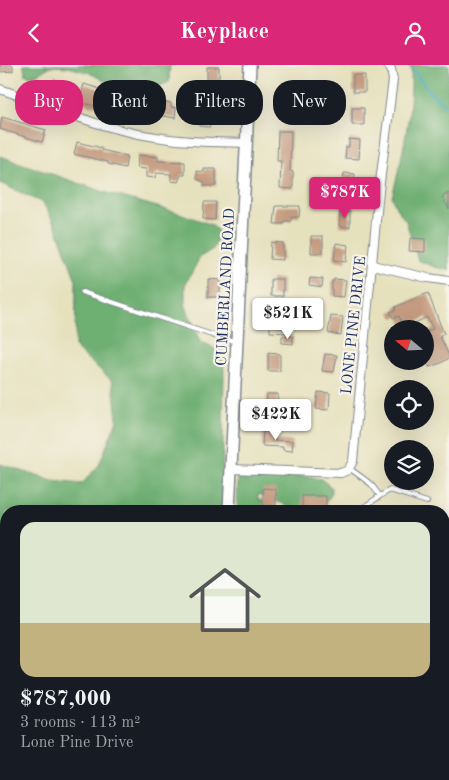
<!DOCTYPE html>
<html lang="en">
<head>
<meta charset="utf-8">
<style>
	body { margin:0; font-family:"Old Standard TT",serif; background:#20242c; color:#f1f3f6; height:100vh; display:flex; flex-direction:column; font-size:19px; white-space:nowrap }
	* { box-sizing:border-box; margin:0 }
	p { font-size:16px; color:#9ea1a6 }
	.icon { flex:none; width:28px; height:28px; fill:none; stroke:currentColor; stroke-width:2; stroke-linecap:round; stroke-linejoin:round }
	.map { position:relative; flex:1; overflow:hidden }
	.details { position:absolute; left:0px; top:440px; width:450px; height:275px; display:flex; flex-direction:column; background:#171b24; border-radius:20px 20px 0 0; box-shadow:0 5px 20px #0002 }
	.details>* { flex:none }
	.top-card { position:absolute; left:15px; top:15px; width:420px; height:45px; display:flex; gap:10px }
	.needle { width:32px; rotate:289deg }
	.buttons { position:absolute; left:384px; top:255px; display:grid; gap:10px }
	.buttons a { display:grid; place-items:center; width:50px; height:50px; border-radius:50%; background:#171b24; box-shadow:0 5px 20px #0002; font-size:25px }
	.price { position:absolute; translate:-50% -42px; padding:0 11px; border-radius:5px; background:#fff; color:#222; font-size:16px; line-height:32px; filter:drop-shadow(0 1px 2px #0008) }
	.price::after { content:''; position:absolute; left:50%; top:30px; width:15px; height:11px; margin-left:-8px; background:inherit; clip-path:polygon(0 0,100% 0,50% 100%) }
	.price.current { background:#db2777; color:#fff }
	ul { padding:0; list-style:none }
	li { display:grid; align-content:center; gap:10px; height:265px; padding:0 20px }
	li+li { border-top:1px solid #363941 }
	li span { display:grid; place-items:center; height:155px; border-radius:15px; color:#555 }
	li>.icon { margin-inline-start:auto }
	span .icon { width:90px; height:90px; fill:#fffc; stroke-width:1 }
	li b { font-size:21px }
	.pill { padding:0 18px; border-radius:20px; background:#171b24; box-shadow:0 5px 20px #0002; font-size:18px; line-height:45px }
	.pill.current { background:#db2777; color:#fff }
	header { display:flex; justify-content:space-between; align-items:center; height:65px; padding:0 20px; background:#db2777; color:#fff; font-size:22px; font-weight:600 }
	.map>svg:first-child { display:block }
	.built { fill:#f5d3c1 }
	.forest { fill:#6eaf72; stroke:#446f68 }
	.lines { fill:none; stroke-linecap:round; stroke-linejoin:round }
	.stream { stroke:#42a8c2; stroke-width:2.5 }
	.building { fill:#c49b80 }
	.service-casing { stroke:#80888e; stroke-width:6 }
	.minor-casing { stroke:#80888e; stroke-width:10 }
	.secondary-casing { stroke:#80888e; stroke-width:14 }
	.service { stroke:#fff; stroke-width:4 }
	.minor { stroke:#fff; stroke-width:8 }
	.secondary { stroke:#fff; stroke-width:11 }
	.labels { text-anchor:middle; stroke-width:4.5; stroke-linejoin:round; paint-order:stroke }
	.street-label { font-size:15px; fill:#1b2f5e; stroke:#f7f3e8 }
</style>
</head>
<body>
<header><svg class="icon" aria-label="back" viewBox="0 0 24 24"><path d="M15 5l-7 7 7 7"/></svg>Keyplace<svg class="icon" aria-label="person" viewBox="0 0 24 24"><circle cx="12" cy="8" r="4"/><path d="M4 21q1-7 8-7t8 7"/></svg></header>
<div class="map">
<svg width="449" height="715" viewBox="0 0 449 715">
	<rect width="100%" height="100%" fill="#f7f3e8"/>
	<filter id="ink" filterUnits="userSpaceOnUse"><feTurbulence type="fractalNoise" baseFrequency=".02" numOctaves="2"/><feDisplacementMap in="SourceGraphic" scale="10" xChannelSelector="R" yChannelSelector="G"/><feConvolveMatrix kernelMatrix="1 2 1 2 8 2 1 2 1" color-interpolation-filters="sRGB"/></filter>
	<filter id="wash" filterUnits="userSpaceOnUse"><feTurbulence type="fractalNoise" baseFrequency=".0096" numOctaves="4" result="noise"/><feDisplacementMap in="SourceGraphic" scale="20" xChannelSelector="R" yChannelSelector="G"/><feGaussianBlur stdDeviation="1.12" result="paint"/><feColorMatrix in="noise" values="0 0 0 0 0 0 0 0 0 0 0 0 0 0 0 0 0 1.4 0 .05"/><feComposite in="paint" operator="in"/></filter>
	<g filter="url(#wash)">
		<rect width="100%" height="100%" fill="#e6e1bd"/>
		<path class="built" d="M 0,474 L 6,474 L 6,643 L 0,640 Z
			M 178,709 L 209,709 L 209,715 L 206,715 Z"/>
		<path class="forest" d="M 23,0 L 170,0 L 169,17 L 150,25 L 128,29 L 90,8 L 68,2 L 51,1 L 34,11 L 26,10 Z
			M 411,0 L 449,0 L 449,205 L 435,202 L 418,195 L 406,156 L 396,143 L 392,132 C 403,89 413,45 411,0 Z
			M 0,91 L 104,127 L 182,149 L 212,160 L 220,168 L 213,184 L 200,192 L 185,220 L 185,239 L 200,277 L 221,287 L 224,304 L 222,446 L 6,446 L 6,474 L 0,474 L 0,399 L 53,416 L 82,419 L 99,400 L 117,355 L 113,316 L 75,283 L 76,215 L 55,159 L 43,138 L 0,118 Z
			M 240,408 L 297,410 L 321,414 L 331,422 L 331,430 L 319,446 L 301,446 L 258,429 L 258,434 L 281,446 L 237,446 L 238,412 Z
			M 0,631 L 6,634 L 6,649 L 0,647 Z
			M 0,659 L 6,661 L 6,709 L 124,709 L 128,715 L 0,715 Z"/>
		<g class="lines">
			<path class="stream" d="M 409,0 L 432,29 L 449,43"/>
		</g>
		<g id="blocks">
			<path class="building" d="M 0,0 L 13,0 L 13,6 L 1,7 Z
				M 207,2 L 219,2 L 219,19 L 207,19 Z
				M 353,10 L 365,10 L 365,27 L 353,27 Z
				M 54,14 L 70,19 L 67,31 L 51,26 Z
				M 84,19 L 100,24 L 99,27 L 127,35 L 123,47 L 96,39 L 95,41 L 79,37 Z
				M 280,21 L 293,21 L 293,51 L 280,51 Z
				M 204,33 L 216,34 L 215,42 L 211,42 L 210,62 L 199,61 L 199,54 L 193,53 L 193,43 L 203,44 Z
				M 154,36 L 171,38 L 171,42 L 176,43 L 175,53 L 152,49 Z
				M 352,43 L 364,43 L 364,60 L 352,60 Z
				M 2,52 L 46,65 L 42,77 L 0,64 Z
				M 278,66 L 291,66 L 290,106 L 293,107 L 293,124 L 280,123 L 281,96 L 277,96 Z
				M 349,74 L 360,75 L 359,94 L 345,93 L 346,82 L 349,82 Z
				M 77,77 L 102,83 L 101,85 L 127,91 L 125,103 L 108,99 L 108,97 L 74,89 Z
				M 138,90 L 158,92 L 158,96 L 185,97 L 185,110 L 181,110 L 178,117 L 171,116 L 171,109 L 156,108 L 155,113 L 146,112 L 146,104 L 137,103 Z
				M 204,104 L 216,104 L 216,121 L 204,121 L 204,117 L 197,114 L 197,106 L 204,107 Z
				M 344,108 L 355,109 L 353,128 L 340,127 L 341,116 L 343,116 Z
				M 449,128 L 449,144 L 442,132 Z
				M 204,137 L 216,137 L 215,155 L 203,154 Z
				M 276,141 L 300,141 L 299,152 L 291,152 L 291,156 L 284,156 L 284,159 L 274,159 Z
				M 340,146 L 350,146 L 350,162 L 339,161 Z
				M 311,171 L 323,171 L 323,188 L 311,188 Z
				M 410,173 L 425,174 L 425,187 L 409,186 Z
				M 271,177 L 283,178 L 283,195 L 270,194 Z
				M 336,178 L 348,180 L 346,197 L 334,195 Z
				M 310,213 L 323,214 L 322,222 L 309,220 Z
				M 208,214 L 220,215 L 220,232 L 208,232 Z
				M 271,214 L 283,214 L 283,231 L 271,231 Z
				M 334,214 L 346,215 L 344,232 L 332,231 L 332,216 L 334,216 Z
				M 428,228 L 444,269 L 440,271 L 449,291 L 449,293 L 441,298 L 429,302 L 425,294 L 425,267 L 433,264 L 427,252 L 413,259 L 415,264 L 404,264 L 399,251 L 393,253 L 390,247 L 396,245 L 395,242 Z
				M 331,251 L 343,252 L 341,270 L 328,268 Z
				M 270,253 L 287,254 L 287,268 L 270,267 Z
				M 282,271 L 293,271 L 293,279 L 282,278 Z
				M 268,288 L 280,289 L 280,306 L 268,306 Z
				M 325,289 L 337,290 L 334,307 L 322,306 Z
				M 318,327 L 330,328 L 329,345 L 316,344 Z
				M 267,329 L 278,329 L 277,345 L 266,344 Z
				M 263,365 L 274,366 L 273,375 L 293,376 L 292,386 L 283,385 L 283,382 L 262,381 Z
				M 263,423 L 276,424 L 276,441 L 263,441 Z
				M 302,431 L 326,431 L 326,443 L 302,443 Z"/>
		</g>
	</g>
	<g filter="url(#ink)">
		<use href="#blocks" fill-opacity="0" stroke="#80888e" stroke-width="1"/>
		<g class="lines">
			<defs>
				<path id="service" d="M 82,227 L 212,270 L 235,276
					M 349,403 L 371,419 L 380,431 L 358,446
					M 380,431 L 390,425 L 427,437
					M 444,470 L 449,473
					M 0,483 L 6,483
					M 444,523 L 449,512
					M 0,527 L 6,528
					M 444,613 L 449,614
					M 444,618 L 449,621
					M 444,670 L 449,675"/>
				<path id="minor" d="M 0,24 C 49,41 99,63 150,71 C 182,77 214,77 246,78
					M 372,200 L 428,213 L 449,216
					M 231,404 L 341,408 L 348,405 L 353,396 L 379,125 L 393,15 L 391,4 L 388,0"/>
				<path id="secondary" d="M 229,446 L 250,0
					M 216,715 L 217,709"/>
			</defs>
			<use href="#service" class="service-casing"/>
			<use href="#minor" class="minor-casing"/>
			<use href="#secondary" class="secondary-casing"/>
			<use href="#service" class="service"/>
			<use href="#minor" class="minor"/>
			<use href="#secondary" class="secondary"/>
		</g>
	</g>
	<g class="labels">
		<g class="street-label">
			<text transform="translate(225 222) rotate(-87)" y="5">CUMBERLAND ROAD</text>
			<text transform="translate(353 260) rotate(-84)" y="5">LONE PINE DRIVE</text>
		</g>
	</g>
</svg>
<div class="buttons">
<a><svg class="needle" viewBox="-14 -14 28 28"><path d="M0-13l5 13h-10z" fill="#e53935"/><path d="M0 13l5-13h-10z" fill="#9ea1a6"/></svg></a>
<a><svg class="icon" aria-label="locate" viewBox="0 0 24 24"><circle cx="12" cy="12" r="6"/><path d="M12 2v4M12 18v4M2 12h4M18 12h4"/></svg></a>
<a><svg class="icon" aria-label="layers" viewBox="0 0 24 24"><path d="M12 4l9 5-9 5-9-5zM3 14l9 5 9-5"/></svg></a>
</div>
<b class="price current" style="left:345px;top:154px">$787K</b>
<b class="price" style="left:288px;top:275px">$521K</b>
<b class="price" style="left:276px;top:376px">$422K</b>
<div class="top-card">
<a class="pill current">Buy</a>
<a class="pill">Rent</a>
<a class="pill">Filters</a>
<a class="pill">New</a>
</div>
<section class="details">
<ul>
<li><span style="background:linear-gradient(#dfe7d0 65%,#c2b280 0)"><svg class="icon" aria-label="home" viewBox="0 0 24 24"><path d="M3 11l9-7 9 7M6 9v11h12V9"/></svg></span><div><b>$787,000</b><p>3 rooms · 113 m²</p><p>Lone Pine Drive</p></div></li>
</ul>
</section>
</div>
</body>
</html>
